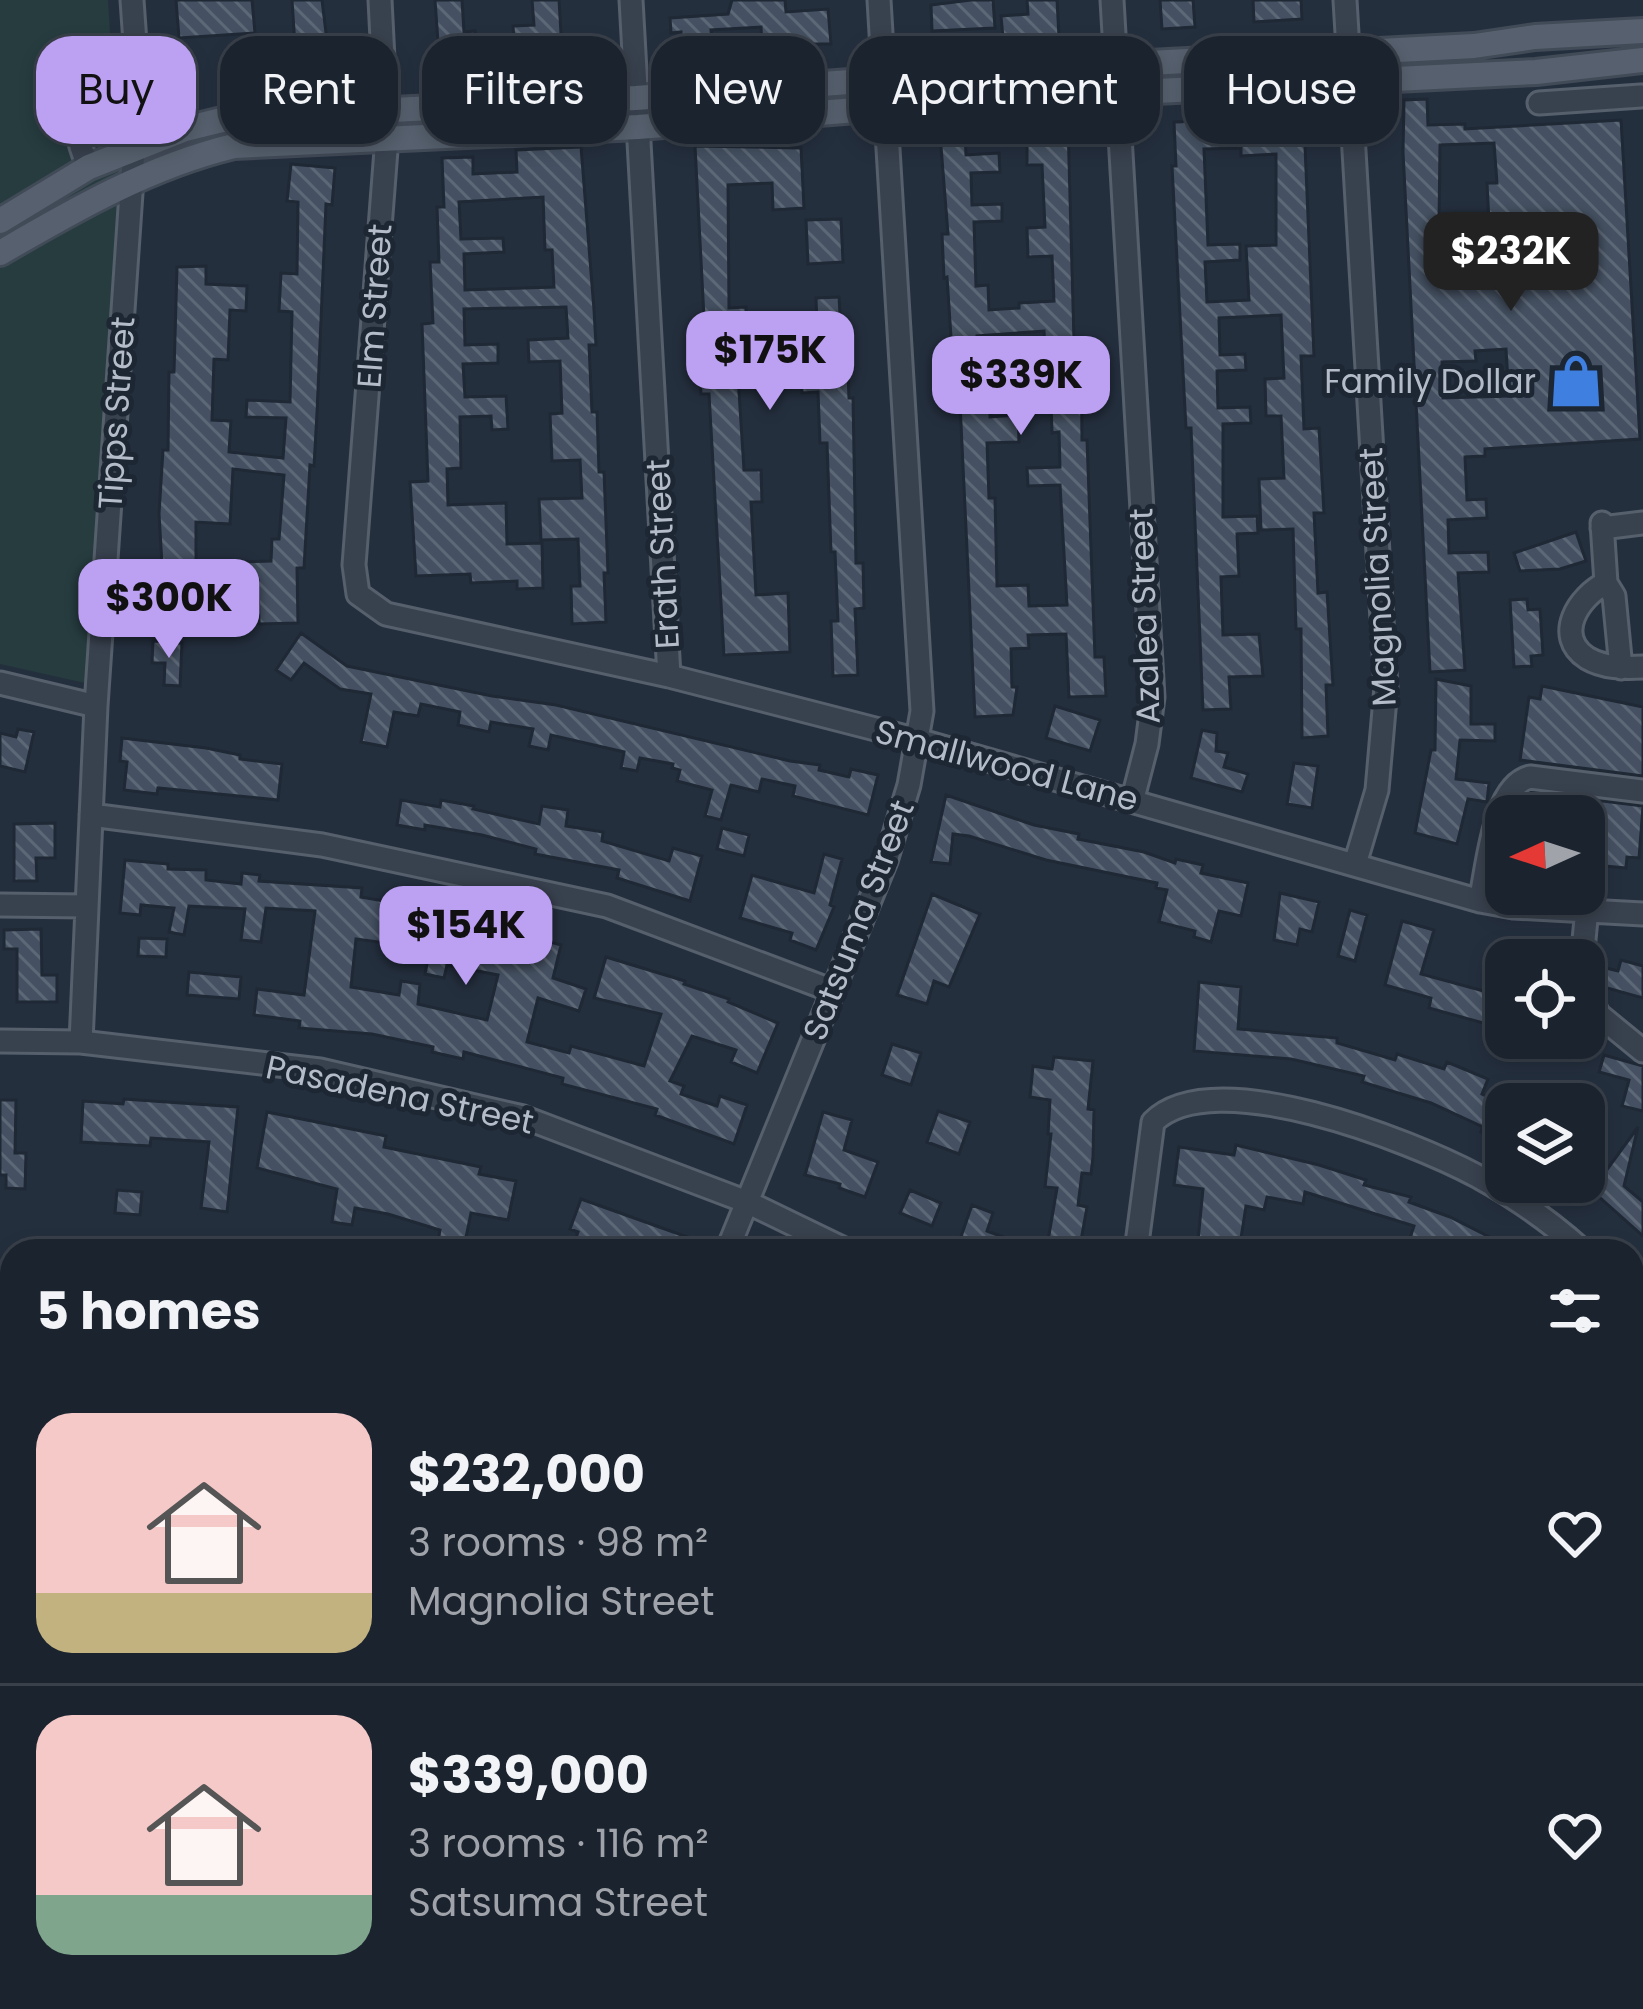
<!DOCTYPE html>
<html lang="en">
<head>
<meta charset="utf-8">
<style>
	body { margin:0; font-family:Poppins,sans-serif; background:#242b36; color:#f1f3f6; height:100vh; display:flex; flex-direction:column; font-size:45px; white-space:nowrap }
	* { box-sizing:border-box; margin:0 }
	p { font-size:39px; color:#a0a4aa }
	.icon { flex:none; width:66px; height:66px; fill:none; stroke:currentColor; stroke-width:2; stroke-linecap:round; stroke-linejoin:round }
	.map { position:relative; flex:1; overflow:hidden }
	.drawer { position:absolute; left:0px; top:1239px; width:1644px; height:771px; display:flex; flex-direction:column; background:#1b232e; border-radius:36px 36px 0 0; box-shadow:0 6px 18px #0003,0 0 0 3px #39404a }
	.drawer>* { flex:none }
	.banner { position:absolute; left:36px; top:36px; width:1572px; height:108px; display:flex; gap:24px }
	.needle { width:78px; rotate:267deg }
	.controls { position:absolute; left:1485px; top:795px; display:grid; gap:24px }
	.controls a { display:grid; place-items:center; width:120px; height:120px; border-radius:24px; background:#1b232e; box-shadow:0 6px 18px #0003,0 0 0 3px #39404a; font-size:60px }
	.price { position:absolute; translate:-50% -102px; padding:0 27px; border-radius:24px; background:#bca0f2; color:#111; font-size:39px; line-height:78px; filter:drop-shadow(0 3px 6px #0008) }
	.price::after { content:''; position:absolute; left:50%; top:72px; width:36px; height:27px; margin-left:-18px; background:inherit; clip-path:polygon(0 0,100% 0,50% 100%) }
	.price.on { background:#222; color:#fff }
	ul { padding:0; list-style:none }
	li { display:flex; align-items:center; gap:36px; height:300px; padding:0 36px }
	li+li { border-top:3px solid #39404a }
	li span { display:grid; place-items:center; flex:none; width:336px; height:240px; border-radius:36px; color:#555 }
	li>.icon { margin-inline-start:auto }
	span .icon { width:144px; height:144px; fill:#fffc; stroke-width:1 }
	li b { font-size:51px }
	h2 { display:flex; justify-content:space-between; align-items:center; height:144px; padding:0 36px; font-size:51px }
	.tag { padding:0 42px; border-radius:36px; background:#1b232e; box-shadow:0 6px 18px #0003,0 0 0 3px #39404a; font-size:42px; line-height:108px }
	.tag.on { background:#bca0f2; color:#111 }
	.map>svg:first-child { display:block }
	.green { fill:#263c3f }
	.cemetery { fill:url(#cemetery-stones) }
	.building { fill:url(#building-back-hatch); stroke:#1f2835; stroke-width:3; fill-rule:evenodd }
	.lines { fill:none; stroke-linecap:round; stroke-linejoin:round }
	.minor-casing { stroke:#565f6c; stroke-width:27 }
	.major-casing { stroke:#414a57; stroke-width:30 }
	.minor { stroke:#38414e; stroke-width:21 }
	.major { stroke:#56606e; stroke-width:24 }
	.labels { text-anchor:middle; stroke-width:10; stroke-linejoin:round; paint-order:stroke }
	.street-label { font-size:33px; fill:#b4bcc9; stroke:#1d2633 }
	.poi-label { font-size:33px; fill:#b4bcc9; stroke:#1d2633; text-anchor:end }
</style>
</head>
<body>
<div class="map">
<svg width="1643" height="2009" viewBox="0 0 1643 2009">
	<defs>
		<pattern id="cemetery-stones" width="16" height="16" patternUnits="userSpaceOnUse" patternTransform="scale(3)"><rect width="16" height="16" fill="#263c3f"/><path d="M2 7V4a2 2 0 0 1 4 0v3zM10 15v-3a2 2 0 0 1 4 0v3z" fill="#435659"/></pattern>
		<pattern id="building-back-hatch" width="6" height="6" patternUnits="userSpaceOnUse" patternTransform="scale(3)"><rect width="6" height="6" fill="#455162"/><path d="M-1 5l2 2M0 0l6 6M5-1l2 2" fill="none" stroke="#5d6877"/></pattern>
	</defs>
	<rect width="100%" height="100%" fill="#242f3e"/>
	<path class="green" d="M 0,0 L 108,0 L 119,180 L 85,683 L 0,664 Z"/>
	<path class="cemetery" d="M 1632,1470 L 1643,1473 L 1643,2009 L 1114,2009 L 1123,1998 L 1632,1998 Z"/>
	<path class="building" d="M 176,0 L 252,0 L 255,33 L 179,38 Z
		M 292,0 L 322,0 L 331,74 L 297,77 Z
		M 435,0 L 462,0 L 464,32 L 475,31 L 477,67 L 440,70 Z
		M 532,0 L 559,0 L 563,67 L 516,70 L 513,26 L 534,25 Z
		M 732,0 L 785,0 L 786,12 L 828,9 L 831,44 L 762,44 L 761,27 L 711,30 L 713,54 L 683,56 L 681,32 L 671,33 L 670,18 L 728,14 Z
		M 971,0 L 993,0 L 995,28 L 932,31 L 931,5 Z
		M 1027,0 L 1057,0 L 1059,37 L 1003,38 L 1001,16 L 1028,14 Z
		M 1160,0 L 1193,0 L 1195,27 L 1162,29 Z
		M 1253,0 L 1301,0 L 1302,19 L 1254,22 Z
		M 1427,99 L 1428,125 L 1465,124 L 1465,129 L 1621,120 L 1640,439 L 1485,449 L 1485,456 L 1465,457 L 1467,500 L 1486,499 L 1487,518 L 1448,520 L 1449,553 L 1488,552 L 1489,572 L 1458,573 L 1465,670 L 1430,672 L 1403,152 L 1404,100 ZM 1494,143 L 1497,183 L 1487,183 L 1489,222 L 1439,225 L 1440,145 ZM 1491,248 L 1493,282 L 1451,283 L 1450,250 ZM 1506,349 L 1509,396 L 1443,398 L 1442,362 L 1476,361 L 1475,351 Z
		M 1303,100 L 1314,356 L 1301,356 L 1304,429 L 1319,428 L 1324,513 L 1314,513 L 1318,593 L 1327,592 L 1333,685 L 1326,685 L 1328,736 L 1302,738 L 1301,629 L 1296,629 L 1293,529 L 1261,530 L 1259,479 L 1284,478 L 1281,416 L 1266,416 L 1265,379 L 1284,378 L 1281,315 L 1219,318 L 1220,355 L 1245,354 L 1246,370 L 1217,371 L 1218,408 L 1250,407 L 1251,423 L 1223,424 L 1223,517 L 1257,516 L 1258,533 L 1237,534 L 1239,576 L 1221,577 L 1223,635 L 1259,634 L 1263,676 L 1229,677 L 1231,709 L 1203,710 L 1191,428 L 1186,428 L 1172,166 L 1176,166 L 1174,122 L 1209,121 L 1209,128 L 1275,124 L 1274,102 ZM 1241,148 L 1241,156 L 1276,154 L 1276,245 L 1246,246 L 1249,300 L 1207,302 L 1205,262 L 1240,260 L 1240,244 L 1208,245 L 1204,149 Z
		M 1068,124 L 1074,341 L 1081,340 L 1082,440 L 1087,440 L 1095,657 L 1104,657 L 1106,696 L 1069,697 L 1066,634 L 1028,635 L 1029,648 L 1011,649 L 1012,687 L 1017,687 L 1013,715 L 975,717 L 959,382 L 954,382 L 947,277 L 944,278 L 942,234 L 948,234 L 940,134 L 965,133 L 966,155 L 999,153 L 1000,172 L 971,173 L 972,205 L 1002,204 L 1002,221 L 974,222 L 976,286 L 988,285 L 989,310 L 1019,308 L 1019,303 L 1054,301 L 1052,256 L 1028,257 L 1027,228 L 1045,227 L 1042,165 L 1027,165 L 1027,142 L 1041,142 L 1040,125 ZM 1044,331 L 1046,366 L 978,367 L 977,336 ZM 1021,383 L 1022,405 L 1051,403 L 1052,433 L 1059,432 L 1060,467 L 1027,468 L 1028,486 L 1060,485 L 1067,605 L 1029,606 L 1028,585 L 997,586 L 995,498 L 989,498 L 987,443 L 1019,442 L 1018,415 L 990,417 L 988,384 Z
		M 695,146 L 801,148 L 804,208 L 773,210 L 772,183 L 728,185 L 729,308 L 746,307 L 748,360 L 778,358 L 779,328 L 817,326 L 816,298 L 839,297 L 842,349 L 847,349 L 849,398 L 853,398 L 856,563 L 863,563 L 864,608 L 855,609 L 858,675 L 833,676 L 831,621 L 838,621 L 835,552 L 831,552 L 827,443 L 820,443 L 818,392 L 802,393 L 801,374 L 738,376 L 744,470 L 761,470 L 762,502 L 751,502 L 756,595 L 788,593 L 790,652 L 724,655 L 709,394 L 701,394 L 699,356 L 706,356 Z
		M 581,147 L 594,310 L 596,345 L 589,345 L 592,412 L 597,412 L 599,472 L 604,472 L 608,573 L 604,573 L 606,622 L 572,624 L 571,586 L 580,586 L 578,539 L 541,540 L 539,499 L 582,498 L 580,460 L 552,461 L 550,414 L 562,413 L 560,361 L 529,362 L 528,340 L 568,338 L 566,307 L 464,309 L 465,345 L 498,344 L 498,363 L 463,364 L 465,397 L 506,396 L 508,429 L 492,430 L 491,416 L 460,417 L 461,468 L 447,469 L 448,505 L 506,503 L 507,544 L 542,543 L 543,588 L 517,589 L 517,581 L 471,583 L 470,574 L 416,576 L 410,482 L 428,481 L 422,324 L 433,323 L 430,262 L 439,262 L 437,207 L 444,207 L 442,158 L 473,157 L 473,174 L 517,172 L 516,150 ZM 543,197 L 545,250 L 552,250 L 554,287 L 465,290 L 464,254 L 504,252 L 503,238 L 461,239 L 459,202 Z
		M 291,164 L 335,168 L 332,205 L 326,204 L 317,413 L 314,466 L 310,465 L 304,568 L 297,568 L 298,623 L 259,624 L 258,580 L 234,580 L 234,562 L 271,561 L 272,539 L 279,539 L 284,475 L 233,469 L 230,524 L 196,522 L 196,564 L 162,564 L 159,514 L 163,450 L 168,450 L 169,372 L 174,372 L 177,267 L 206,266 L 206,284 L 247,286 L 246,311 L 230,310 L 228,360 L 214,359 L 212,420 L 231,421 L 229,452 L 283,458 L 286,418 L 246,417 L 247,400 L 290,402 L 292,312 L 279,311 L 281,273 L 297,274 L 298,202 L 287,201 Z
		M 841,219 L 843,262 L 808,264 L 806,220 Z
		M 1576,532 L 1586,561 L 1560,569 L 1520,571 L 1514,553 Z
		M 1527,599 L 1528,610 L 1540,609 L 1543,655 L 1531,656 L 1532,666 L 1514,667 L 1510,600 Z
		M 301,633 L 347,666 L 492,696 L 556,705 L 790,761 L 820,765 L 819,770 L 849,777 L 851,769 L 878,775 L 868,815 L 793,796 L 795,786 L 762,779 L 759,792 L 731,785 L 721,820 L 705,816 L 712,790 L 677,781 L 680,770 L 672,768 L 673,764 L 640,758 L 637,771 L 621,768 L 624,752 L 551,735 L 548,750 L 529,746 L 533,729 L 491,722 L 489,732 L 458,725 L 460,712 L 421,704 L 418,716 L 394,712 L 387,747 L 361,742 L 371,694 L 340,689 L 304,663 L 291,680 L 276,670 Z
		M 153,641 L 182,643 L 180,686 L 164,685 L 165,663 L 152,663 Z
		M 1436,679 L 1471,686 L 1471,724 L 1495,724 L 1495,741 L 1460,740 L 1456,779 L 1489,783 L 1487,802 L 1468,799 L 1457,844 L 1415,833 L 1431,750 L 1435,750 Z
		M 1542,686 L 1643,707 L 1643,776 L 1520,760 L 1529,697 L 1540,699 Z
		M 1055,706 L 1100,720 L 1090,751 L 1046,738 Z
		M 18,729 L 34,732 L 25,772 L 0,766 L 0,733 L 16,737 Z
		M 1202,730 L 1217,733 L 1216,751 L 1228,753 L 1224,767 L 1248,774 L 1242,792 L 1191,778 Z
		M 122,738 L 206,748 L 240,755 L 240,759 L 282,764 L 278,800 L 158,788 L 157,794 L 124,790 L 127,762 L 120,761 Z
		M 1294,763 L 1318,766 L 1312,808 L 1287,804 Z
		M 1546,794 L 1643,806 L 1639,858 L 1627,857 L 1626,868 L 1584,864 L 1584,816 L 1543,814 Z
		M 946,795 L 1034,825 L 1079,834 L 1078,839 L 1144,852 L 1175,863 L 1176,859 L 1203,865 L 1201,873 L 1248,883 L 1241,916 L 1219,911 L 1211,942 L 1194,937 L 1195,931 L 1159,922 L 1167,890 L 1156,888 L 1157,883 L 1046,860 L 969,836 L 953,834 L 950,864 L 931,862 Z
		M 401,800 L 440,807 L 441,800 L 474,806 L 473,809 L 539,824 L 542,806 L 568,810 L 566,826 L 603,832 L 602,841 L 669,861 L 673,848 L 702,856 L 690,901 L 617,878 L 619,870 L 535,854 L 536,849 L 482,835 L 425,825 L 425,830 L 397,825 Z
		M 55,823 L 55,858 L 36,858 L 37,881 L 14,881 L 14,824 Z
		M 722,828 L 749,835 L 744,856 L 717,849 Z
		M 824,854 L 842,859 L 830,905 L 834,907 L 816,950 L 790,940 L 792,933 L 740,918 L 752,875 L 814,893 Z
		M 125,860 L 168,864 L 168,869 L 206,870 L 206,880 L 241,884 L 242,873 L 260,875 L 259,881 L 362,888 L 361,897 L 441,911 L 561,945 L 553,978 L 586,989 L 579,1011 L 538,998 L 527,1042 L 569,1053 L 571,1046 L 644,1066 L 661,1014 L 594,998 L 606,957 L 685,981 L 684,984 L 729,999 L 728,1002 L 778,1023 L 757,1073 L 731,1062 L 736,1050 L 692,1036 L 670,1081 L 684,1086 L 681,1094 L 717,1106 L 720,1096 L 747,1105 L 734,1144 L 655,1115 L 657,1109 L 562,1084 L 563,1078 L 464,1052 L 463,1059 L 432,1052 L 433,1047 L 372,1034 L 299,1028 L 300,1021 L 254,1015 L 257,989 L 304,995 L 315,911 L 266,908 L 261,942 L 241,940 L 245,909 L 189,906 L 184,935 L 169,932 L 174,908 L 141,905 L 140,915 L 120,913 ZM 356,939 L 430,949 L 425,974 L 444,978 L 447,965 L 498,975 L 487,1020 L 418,1004 L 420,984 L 401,981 L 399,995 L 351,987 Z
		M 1280,893 L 1319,902 L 1312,932 L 1300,929 L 1297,945 L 1274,940 Z
		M 932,894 L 980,914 L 949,987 L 934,981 L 927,1004 L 897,995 Z
		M 1350,910 L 1367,915 L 1355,961 L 1338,956 Z
		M 1402,921 L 1434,930 L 1421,974 L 1491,993 L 1488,1005 L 1499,1008 L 1494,1026 L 1429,1008 L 1431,998 L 1385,985 Z
		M 41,929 L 42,975 L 57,975 L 57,1002 L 17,1002 L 17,949 L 4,949 L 4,930 Z
		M 139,938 L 167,939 L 166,957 L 138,956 Z
		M 1621,960 L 1643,966 L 1643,998 L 1600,986 L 1606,968 L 1618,971 Z
		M 189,972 L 241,977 L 239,999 L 187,995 Z
		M 1199,982 L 1241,987 L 1238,1029 L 1337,1038 L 1337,1043 L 1395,1060 L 1397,1054 L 1444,1069 L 1447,1062 L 1488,1079 L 1482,1094 L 1506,1106 L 1506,1144 L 1481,1132 L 1483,1127 L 1431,1103 L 1362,1082 L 1364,1076 L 1291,1059 L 1194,1051 Z
		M 892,1044 L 921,1053 L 911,1085 L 882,1075 Z
		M 1604,1055 L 1643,1066 L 1643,1111 L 1622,1106 L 1629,1080 L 1599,1072 Z
		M 1054,1057 L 1093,1061 L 1088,1109 L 1094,1110 L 1093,1157 L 1091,1174 L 1082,1173 L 1078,1205 L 1087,1207 L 1080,1246 L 1048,1241 L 1057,1188 L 1045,1187 L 1051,1134 L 1048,1134 L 1050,1100 L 1030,1097 L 1033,1066 L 1052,1069 Z
		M 124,1099 L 238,1107 L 227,1212 L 201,1208 L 209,1142 L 151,1138 L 150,1146 L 81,1142 L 83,1101 L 123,1104 Z
		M 0,1100 L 16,1100 L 15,1153 L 26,1153 L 25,1189 L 6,1188 L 6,1175 L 0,1175 Z
		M 938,1111 L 970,1122 L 959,1154 L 927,1142 Z
		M 267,1112 L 386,1136 L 384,1147 L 481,1167 L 479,1174 L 516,1181 L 508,1220 L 471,1213 L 464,1247 L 438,1241 L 440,1230 L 388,1214 L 355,1208 L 352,1225 L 332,1222 L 337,1189 L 257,1168 Z
		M 823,1112 L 852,1120 L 844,1150 L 878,1162 L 865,1197 L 839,1188 L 840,1184 L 805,1175 Z
		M 1638,1127 L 1624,1186 L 1643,1202 L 1643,1236 L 1598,1196 L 1596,1199 L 1584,1191 L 1584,1157 L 1606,1171 Z
		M 1236,1145 L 1319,1165 L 1366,1180 L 1364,1185 L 1411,1197 L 1409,1202 L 1450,1217 L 1517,1251 L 1419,1251 L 1407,1247 L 1414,1226 L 1305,1192 L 1303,1204 L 1267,1197 L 1264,1210 L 1246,1206 L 1239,1251 L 1197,1251 L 1203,1189 L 1174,1185 L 1179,1147 L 1234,1155 Z
		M 117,1190 L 142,1192 L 140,1215 L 115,1213 Z
		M 910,1190 L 941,1203 L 932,1226 L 900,1213 Z
		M 581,1199 L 690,1238 L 686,1251 L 618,1251 L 602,1246 L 600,1251 L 594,1251 L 574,1244 L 578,1232 L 570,1229 Z
		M 972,1205 L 993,1213 L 987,1231 L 1006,1238 L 1002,1251 L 956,1251 Z"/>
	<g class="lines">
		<defs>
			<path id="minor" d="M 380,0 L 387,137 L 354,565 L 358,594 L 386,614 L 669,676 L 918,740 L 1480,901 L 1513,907 L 1643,914
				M 631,0 L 669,676
				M 1112,0 L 1153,697 L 1147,744 L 1133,798
				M 1345,0 L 1386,687 L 1377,790 L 1355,864
				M 1539,103 L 1641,96
				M 89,167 C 61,111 91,87 136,58
				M 1602,523 L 1606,583 L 1614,596 L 1621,668
				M 1602,528 L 1643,523
				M 1606,583 C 1579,596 1553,636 1587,658 C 1604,668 1624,668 1643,667
				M 0,683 L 96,706
				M 91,815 L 322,845 L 607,906 L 833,991
				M 1480,901 C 1488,867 1493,786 1530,777 L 1643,791
				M 0,905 L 87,906
				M 1582,960 L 1587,909
				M 1584,989 L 1599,1015 L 1643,1051
				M 0,1041 L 81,1042 L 320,1070 L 523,1117 L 747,1202 L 848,1251
				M 81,1042 L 96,706 L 134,149 L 137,71 L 132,0
				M 727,1251 L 886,861 L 909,785 L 922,711 L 879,0
				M 1136,1251 L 1153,1122 C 1213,1062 1411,1141 1477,1176 C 1515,1197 1551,1222 1583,1251
				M 0,1419 L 12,1419
				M 1632,1661 L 1643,1661
				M 0,1822 L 12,1823
				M 1632,1994 L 1643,2004
				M 609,1998 L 632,2009
				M 419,2009 L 423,1998"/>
			<path id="major" d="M 0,221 L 89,167 L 185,129 L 230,118 L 636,98 L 997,71 L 1474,46 L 1535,37 L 1643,31
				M 0,253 C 74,210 150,166 234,146 L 638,127 L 998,99 L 1536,72 L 1643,60
				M 1632,1310 L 1643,1296
				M 1059,2009 L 1068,1998"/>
		</defs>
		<use href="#minor" class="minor-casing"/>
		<use href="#major" class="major-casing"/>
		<use href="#minor" class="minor"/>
		<use href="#major" class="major"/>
	</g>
	<defs>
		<symbol id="shop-bare" viewBox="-9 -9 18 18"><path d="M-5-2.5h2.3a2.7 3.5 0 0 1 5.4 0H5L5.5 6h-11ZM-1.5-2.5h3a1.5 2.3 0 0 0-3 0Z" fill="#3f7fe0" stroke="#1d2633" stroke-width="2.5" paint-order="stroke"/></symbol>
	</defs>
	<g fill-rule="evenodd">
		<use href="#shop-bare" x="1538" y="343" width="76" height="76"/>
	</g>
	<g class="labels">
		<g class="street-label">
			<text transform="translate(374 306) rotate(-86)" y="12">Elm Street</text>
			<text transform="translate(116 413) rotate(-86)" y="12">Tipps Street</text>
			<text transform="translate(662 554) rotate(-93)" y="12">Erath Street</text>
			<text transform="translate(1377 577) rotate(-93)" y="12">Magnolia Street</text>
			<text transform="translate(1144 616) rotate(-92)" y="12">Azalea Street</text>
			<text transform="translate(1007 765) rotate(15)" y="12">Smallwood Lane</text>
			<text transform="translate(858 920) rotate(-69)" y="12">Satsuma Street</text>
			<text transform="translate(400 1094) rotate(12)" y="12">Pasadena Street</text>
		</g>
		<g class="poi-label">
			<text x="1536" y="393">Family Dollar</text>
		</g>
	</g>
</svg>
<div class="controls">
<a><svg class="needle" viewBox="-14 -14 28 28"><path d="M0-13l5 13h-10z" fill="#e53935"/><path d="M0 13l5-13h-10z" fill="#a0a4aa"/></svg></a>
<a><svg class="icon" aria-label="locate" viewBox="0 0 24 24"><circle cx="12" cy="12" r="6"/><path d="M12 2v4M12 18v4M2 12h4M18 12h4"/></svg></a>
<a><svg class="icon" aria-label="layers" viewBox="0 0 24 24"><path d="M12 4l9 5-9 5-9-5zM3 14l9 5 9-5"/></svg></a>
</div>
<b class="price on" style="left:1511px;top:314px">$232K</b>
<b class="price" style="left:770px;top:413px">$175K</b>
<b class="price" style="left:1021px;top:438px">$339K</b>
<b class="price" style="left:169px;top:661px">$300K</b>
<b class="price" style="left:466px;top:988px">$154K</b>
<div class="banner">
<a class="tag on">Buy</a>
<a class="tag">Rent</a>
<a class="tag">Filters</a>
<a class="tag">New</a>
<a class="tag">Apartment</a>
<a class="tag">House</a>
</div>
<section class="drawer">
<h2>5 homes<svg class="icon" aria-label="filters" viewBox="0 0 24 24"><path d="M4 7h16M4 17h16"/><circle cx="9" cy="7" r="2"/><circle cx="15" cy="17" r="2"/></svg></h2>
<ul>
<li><span style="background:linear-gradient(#f6c9c9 75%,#c2b280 0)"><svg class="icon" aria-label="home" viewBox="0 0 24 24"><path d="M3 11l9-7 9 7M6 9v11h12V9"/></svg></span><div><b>$232,000</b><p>3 rooms · 98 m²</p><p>Magnolia Street</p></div><svg class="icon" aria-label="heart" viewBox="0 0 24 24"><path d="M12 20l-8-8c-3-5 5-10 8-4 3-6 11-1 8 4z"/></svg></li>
<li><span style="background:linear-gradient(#f6c9c9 75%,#7fa58c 0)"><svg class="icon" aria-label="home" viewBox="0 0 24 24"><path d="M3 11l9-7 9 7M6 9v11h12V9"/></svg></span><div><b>$339,000</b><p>3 rooms · 116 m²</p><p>Satsuma Street</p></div><svg class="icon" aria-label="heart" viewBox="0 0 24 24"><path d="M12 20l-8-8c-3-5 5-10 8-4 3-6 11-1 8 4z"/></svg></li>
</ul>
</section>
</div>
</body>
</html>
